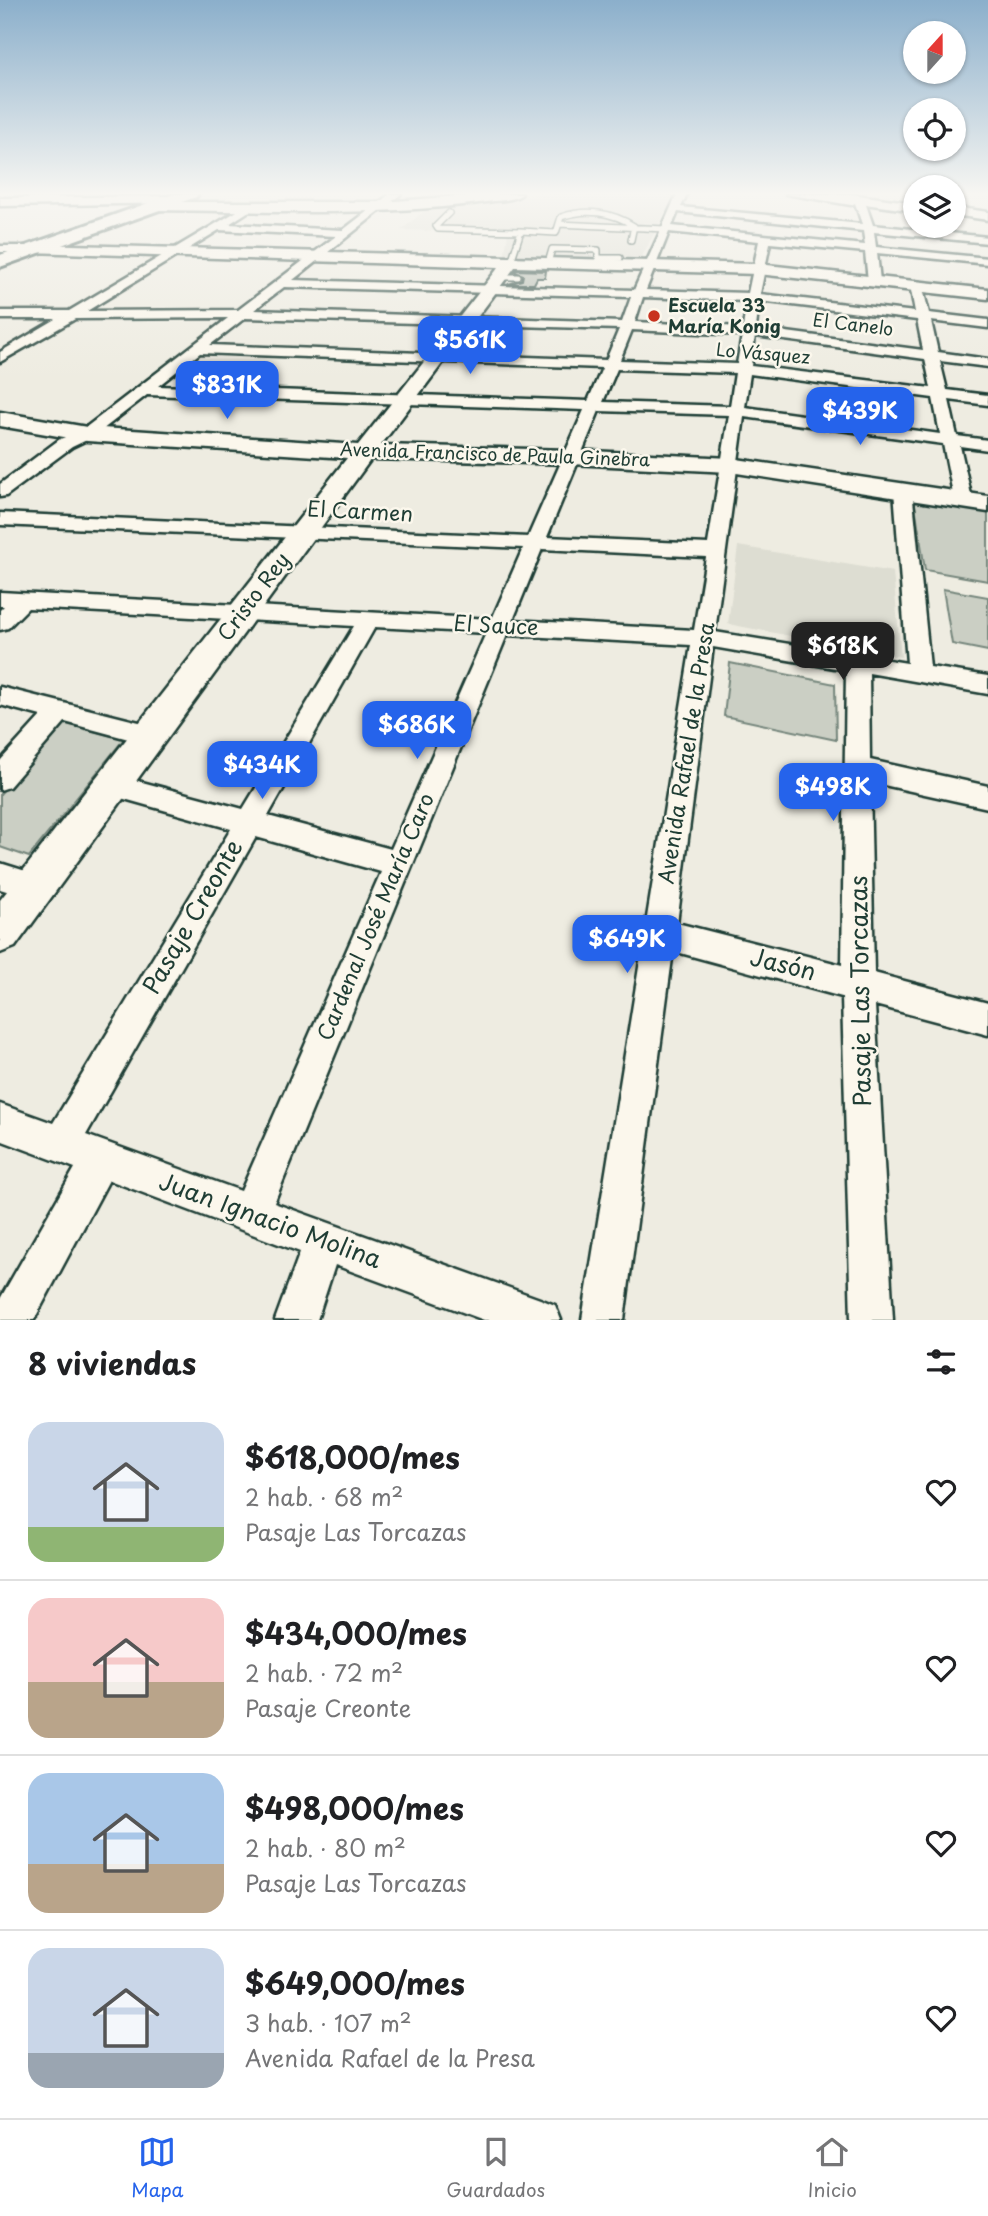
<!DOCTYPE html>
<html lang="es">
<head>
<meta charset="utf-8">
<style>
	body { margin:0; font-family:"Playpen Sans",sans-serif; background:#f6f6f6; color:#202124; height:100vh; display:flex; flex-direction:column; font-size:26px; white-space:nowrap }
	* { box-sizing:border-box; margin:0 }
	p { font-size:23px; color:#757577 }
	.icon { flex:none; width:38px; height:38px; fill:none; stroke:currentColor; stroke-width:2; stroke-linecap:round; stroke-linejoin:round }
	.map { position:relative; height:1320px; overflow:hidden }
	.details { display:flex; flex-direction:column; background:#fff; flex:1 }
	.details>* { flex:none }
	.needle { width:46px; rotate:21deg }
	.controls { position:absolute; left:903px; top:21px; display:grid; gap:14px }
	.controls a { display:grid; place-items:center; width:63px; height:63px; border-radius:50%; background:#fff; box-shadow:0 2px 5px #0004; font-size:35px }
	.price { position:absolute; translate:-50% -60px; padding:0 16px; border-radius:14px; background:#2563eb; color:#fff; font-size:23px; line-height:46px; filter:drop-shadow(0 2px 4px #0008) }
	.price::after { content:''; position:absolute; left:50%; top:42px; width:21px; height:16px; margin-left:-10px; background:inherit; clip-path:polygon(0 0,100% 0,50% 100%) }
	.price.current { background:#222; color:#fff }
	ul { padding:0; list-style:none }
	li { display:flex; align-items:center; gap:21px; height:175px; padding:0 28px }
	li+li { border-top:2px solid #e0e0e0 }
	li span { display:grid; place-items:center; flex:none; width:196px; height:140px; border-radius:21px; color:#555 }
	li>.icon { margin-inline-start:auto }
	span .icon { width:84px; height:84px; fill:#fffc; stroke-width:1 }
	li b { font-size:30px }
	h2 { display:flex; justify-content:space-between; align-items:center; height:84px; padding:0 28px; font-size:30px }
	.tab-bar { display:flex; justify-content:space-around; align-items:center; height:98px; border-top:2px solid #e0e0e0; background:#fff; font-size:19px; color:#757577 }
	.tab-bar a { display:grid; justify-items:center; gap:4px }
	.tab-bar .current { color:#2563eb }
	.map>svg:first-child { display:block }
	.built { fill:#ddddd2 }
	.green { fill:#cbcfc4; stroke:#75867c; stroke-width:2 }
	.building { fill:#b4bbb0; stroke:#1f3d34; stroke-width:2 }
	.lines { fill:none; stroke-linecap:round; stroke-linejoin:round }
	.lane-casing { stroke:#1f3d34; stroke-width:8 }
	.street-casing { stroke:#1f3d34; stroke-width:5 }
	.secondary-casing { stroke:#1f3d34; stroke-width:5 }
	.primary-casing { stroke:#1f3d34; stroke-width:5 }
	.highway-casing { stroke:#1f3d34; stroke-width:6 }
	.lane { stroke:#fbf7ec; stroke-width:5 }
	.street { fill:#fbf7ec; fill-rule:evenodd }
	.secondary { fill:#fbf7ec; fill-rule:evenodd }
	.primary { fill:#fbf7ec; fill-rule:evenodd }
	.highway { fill:#fbf7ec; fill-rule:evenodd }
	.poi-dot { fill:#c8321e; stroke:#fbf7ec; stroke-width:2.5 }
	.labels { text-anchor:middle; stroke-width:5; stroke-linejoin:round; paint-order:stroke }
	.far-poi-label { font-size:18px; font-weight:bold; fill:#1f3d34; stroke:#fbf7ec; text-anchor:start }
	.far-street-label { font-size:18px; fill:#1f3d34; stroke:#fbf7ec }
	.street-label { font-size:21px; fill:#1f3d34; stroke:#fbf7ec }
	.near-street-label { font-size:24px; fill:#1f3d34; stroke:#fbf7ec }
</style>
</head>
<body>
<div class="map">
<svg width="988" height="1320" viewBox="0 0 988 1320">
	<rect width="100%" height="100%" fill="#eeece1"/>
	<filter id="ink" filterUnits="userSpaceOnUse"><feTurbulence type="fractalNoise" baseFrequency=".0143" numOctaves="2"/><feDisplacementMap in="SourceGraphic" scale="14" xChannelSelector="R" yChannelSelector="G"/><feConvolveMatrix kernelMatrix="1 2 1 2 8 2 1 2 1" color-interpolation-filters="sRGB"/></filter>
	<g filter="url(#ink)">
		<path class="built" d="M 544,194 L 675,194 L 639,262 L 504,258 L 508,233 L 401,230 L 429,207 Z
			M 738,546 L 893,572 L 901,657 L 728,624 Z"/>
		<path class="green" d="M 914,499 L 988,512 L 988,581 L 925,570 Z
			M 943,589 L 988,597 L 988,651 L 952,644 Z
			M 730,663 L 835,684 L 836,740 L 724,716 Z
			M 64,723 L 124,739 L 29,857 L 0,847 L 0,794 Z"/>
		<path class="building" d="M 516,270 L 546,271 L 545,278 L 537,278 L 534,284 L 508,284 L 522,280 L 523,275 L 515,272 Z"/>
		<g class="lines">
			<defs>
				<path id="lane" d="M 449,213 L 436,226 L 438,229 L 521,231
					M 559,224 L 666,229
					M 511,262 L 521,231 L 556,233 L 561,217 C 586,208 612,212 634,226 L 631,240
					M 548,263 L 552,249 L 598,250 L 598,258 L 620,258
					M 499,277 L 518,277"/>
				<path id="street" d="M 390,194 L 401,194 L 293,280 L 634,290 L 677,194 L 687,194 L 681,207 L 862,224 L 855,203 L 851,205 L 786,194 L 813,194 L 855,200 L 859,196 L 864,199 L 873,225 L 988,237 L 988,243 L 874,232 L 876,247 L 988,258 L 988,264 L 877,253 L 880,281 L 874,285 L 868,281 L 865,252 L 770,243 L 760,294 L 915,312 L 910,285 L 916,281 L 922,285 L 929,313 L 988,320 L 988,328 L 931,321 L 938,352 L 988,359 L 988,367 L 940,361 L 947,390 L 988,395 L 988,405 L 949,400 L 957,436 L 988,440 L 988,450 L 960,446 L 972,499 L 963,504 L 954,499 L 943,444 L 744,417 L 715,632 L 907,663 L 894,490 L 903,485 L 912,490 L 930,667 L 988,676 L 988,694 L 869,673 L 870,760 L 988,786 L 988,808 L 870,782 L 874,973 L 988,1003 L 988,1035 L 875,1005 L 893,1320 L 851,1320 L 842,997 L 673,951 L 624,1320 L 582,1320 L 691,645 L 507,635 L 274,1203 L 540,1299 L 555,1305 L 561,1320 L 484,1320 L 335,1265 L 317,1320 L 275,1320 L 300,1252 L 109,1180 L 34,1320 L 0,1320 L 0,1299 L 75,1168 L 0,1140 L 0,1104 L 53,1123 L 231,829 L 103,793 L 99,785 L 103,777 L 112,774 L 243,809 L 354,626 L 28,608 L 8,628 L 0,630 L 0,610 L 4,606 L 0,606 L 0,592 L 492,619 L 523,548 L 0,525 L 0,513 L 528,537 L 584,410 L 147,395 L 93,437 L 72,447 L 6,496 L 0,497 L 0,484 L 60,439 L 81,431 L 228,318 L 75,319 L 0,362 L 0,352 L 56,319 L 0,319 L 0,311 L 69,311 L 249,204 L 257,206 L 229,224 L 343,230 ZM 678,212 L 863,231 L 865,245 L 672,226 ZM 219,230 L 336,236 L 238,310 L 87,311 ZM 669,232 L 759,241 L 748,293 L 646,290 ZM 284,287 L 631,297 L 622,322 L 254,310 ZM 643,297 L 747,301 L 743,327 L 635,322 ZM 759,301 L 917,320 L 923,350 L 756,328 ZM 245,318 L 619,329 L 606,360 L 210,345 ZM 632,330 L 742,335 L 737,364 L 620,360 ZM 755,336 L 925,359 L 931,388 L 751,366 ZM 200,353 L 602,368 L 588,401 L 158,386 ZM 617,369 L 735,373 L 730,406 L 603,402 ZM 750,374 L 933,398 L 940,434 L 745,407 ZM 599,411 L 729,415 L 708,544 L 547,537 ZM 542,549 L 706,557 L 694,630 L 513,620 ZM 375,627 L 486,633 L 391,849 L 268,816 ZM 713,647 L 846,670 L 842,965 L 677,923 ZM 256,837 L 381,872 L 241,1191 L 86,1135 Z
					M 0,246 L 35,246 L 41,249 L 35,252 L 0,252 Z
					M 0,687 L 151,725 L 160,728 L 163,735 L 160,742 L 151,745 L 65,722 L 9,787 L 0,790 L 0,761 L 41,716 L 0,705 Z
					M 0,863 L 45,877 L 50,887 L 45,897 L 35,900 L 0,889 Z"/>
				<path id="secondary" d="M 486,194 L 522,194 C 513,201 497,200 486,202 C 377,217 266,211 156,210 L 149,206 L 156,202 L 382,202 Z
					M 815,194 L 851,194 L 915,203 L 915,211 L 822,198 Z
					M 954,207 L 988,212 L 988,220 L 954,215 Z
					M 35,244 L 758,264 L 988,289 L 988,299 L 758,274 L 515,267 L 381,445 L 571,450 L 730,458 L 988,496 L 988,512 L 730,472 L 571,464 L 371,459 L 15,947 L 0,953 L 0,900 L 347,458 L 87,441 L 0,426 L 0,412 L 87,427 L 358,445 L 499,267 L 30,252 L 27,249 L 30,246 Z"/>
				<path id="primary" d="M 172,196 L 177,197 L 179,200 L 177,203 L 0,206 L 0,198 Z"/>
				<path id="highway" d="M 174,194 L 198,194 L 196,197 L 0,267 L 0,255 Z"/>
			</defs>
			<use href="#lane" class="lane-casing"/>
			<use href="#street" class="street-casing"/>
			<use href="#secondary" class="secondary-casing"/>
			<use href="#primary" class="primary-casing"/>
			<use href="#highway" class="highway-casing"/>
			<use href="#lane" class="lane"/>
			<use href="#street" class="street"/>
			<use href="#secondary" class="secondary"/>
			<use href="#primary" class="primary"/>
			<use href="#highway" class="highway"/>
		</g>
	</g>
	<linearGradient id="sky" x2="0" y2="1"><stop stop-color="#8bafcb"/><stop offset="0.51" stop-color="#f7f6f2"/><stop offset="1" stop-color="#f7f6f2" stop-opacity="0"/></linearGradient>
	<rect width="988" height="379" fill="url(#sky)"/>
	<circle class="poi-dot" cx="654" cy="316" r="7"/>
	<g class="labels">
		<g class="far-poi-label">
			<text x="668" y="312">Escuela 33<tspan x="668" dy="21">María Konig</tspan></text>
		</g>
		<g class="far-street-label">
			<text transform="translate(853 325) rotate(7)" y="6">El Canelo</text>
			<text transform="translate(763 354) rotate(5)" y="6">Lo Vásquez</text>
			<text transform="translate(495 455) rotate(2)" y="6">Avenida Francisco de Paula Ginebra</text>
		</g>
		<g class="street-label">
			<text transform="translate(360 512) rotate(3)" y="7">El Carmen</text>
			<text transform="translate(254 597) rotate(-53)" y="7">Cristo Rey</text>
			<text transform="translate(496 626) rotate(3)" y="7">El Sauce</text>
			<text transform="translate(687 753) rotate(-81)" y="7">Avenida Rafael de la Presa</text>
			<text transform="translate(376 917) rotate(-67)" y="7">Cardenal José María Caro</text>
		</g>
		<g class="near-street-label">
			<text transform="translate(193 917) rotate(-60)" y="8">Pasaje Creonte</text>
			<text transform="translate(783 965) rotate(14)" y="8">Jasón</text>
			<text transform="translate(861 991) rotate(-91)" y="8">Pasaje Las Torcazas</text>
			<text transform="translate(270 1221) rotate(20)" y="8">Juan Ignacio Molina</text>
		</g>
	</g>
</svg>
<div class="controls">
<a><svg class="needle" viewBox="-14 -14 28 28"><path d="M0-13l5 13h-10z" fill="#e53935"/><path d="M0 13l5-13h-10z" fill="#757577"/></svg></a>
<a><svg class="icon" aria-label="locate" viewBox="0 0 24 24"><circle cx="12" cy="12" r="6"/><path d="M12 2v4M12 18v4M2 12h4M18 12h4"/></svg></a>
<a><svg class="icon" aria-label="layers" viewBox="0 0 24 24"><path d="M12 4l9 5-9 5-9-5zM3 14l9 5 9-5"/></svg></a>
</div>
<b class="price" style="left:470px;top:376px">$561K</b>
<b class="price" style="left:227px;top:421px">$831K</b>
<b class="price" style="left:860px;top:447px">$439K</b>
<b class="price current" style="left:843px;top:682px">$618K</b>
<b class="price" style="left:417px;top:761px">$686K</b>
<b class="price" style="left:262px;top:801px">$434K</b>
<b class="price" style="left:833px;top:823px">$498K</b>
<b class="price" style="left:627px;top:975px">$649K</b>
</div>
<section class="details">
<h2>8 viviendas<svg class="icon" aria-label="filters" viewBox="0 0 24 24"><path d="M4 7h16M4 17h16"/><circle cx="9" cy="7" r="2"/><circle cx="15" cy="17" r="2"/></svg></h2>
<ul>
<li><span style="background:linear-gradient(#c9d6e8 75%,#8fb573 0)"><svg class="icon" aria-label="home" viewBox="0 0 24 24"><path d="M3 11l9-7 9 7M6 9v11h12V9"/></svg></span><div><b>$618,000/mes</b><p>2 hab. · 68 m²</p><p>Pasaje Las Torcazas</p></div><svg class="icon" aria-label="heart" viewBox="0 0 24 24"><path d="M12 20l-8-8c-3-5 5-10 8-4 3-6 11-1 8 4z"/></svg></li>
<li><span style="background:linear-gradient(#f6c9c9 60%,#b9a48a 0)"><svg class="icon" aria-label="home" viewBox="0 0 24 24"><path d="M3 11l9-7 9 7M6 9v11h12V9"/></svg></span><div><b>$434,000/mes</b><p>2 hab. · 72 m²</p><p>Pasaje Creonte</p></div><svg class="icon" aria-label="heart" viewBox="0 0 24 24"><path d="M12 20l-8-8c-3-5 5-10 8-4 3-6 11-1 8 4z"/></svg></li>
<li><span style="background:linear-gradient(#a9c7e8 65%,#b9a48a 0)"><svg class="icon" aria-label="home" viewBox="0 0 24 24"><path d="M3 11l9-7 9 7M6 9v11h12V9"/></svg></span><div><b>$498,000/mes</b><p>2 hab. · 80 m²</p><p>Pasaje Las Torcazas</p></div><svg class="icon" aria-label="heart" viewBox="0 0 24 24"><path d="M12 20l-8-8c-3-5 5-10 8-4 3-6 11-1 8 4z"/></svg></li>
<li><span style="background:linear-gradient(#c9d6e8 75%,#9aa5b1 0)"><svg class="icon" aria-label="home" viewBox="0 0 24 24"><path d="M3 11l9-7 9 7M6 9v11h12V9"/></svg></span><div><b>$649,000/mes</b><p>3 hab. · 107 m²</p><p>Avenida Rafael de la Presa</p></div><svg class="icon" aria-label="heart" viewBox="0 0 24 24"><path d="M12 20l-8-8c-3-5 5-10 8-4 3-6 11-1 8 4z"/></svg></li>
</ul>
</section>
<nav class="tab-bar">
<a class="current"><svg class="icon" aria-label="map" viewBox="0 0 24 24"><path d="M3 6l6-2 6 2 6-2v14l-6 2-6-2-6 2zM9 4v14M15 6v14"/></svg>Mapa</a>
<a><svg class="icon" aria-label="saved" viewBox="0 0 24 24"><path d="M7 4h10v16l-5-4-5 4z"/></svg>Guardados</a>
<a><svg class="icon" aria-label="home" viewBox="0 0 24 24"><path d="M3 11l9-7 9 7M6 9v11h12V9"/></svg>Inicio</a>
</nav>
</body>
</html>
